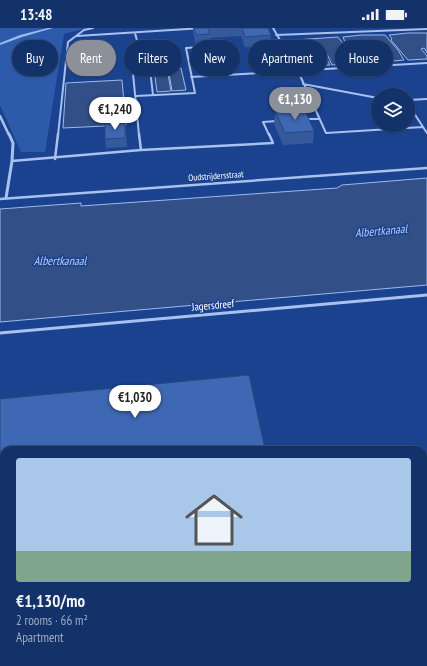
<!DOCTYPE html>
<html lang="en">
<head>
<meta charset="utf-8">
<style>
	body { margin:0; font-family:"PT Sans Narrow",sans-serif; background:#213e72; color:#f1f3f6; height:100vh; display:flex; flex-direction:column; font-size:15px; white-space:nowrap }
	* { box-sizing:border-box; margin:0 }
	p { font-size:13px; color:#9daac1 }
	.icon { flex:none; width:22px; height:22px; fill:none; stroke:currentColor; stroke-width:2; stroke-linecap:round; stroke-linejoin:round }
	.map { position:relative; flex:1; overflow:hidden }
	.details { position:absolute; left:0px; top:418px; width:427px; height:220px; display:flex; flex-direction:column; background:#14326a; border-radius:12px 12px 0 0; box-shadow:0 1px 3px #0004,0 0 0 1px #334d7e }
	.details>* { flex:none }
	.guide { position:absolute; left:12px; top:12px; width:403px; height:36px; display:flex; gap:8px }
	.fabs { position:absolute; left:371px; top:60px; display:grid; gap:8px }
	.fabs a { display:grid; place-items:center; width:44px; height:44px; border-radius:50%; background:#14326a; box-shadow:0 1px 3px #0004,0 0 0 1px #334d7e; font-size:20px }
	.price { position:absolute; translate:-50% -34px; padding:0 9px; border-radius:14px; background:#fff; color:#222; font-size:13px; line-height:26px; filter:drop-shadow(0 1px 2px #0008) }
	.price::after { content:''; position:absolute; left:50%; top:24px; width:12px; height:9px; margin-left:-6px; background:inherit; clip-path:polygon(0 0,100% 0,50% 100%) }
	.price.current { background:#8c9099; color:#fff }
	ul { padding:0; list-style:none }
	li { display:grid; align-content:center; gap:8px; height:212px; padding:0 16px }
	li span { display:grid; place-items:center; height:124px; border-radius:4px; color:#555 }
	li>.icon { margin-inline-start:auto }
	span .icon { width:72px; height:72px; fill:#fffc; stroke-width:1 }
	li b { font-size:17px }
	.chip { padding:0 14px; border-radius:18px; background:#14326a; box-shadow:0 1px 3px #0004,0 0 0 1px #334d7e; font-size:14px; line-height:36px }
	.chip.current { background:#8c9099; color:#fff }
	.status { display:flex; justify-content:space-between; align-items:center; height:28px; padding:0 20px; background:#14326a; direction:ltr }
	.status svg { height:11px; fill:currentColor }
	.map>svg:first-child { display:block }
	.green { fill:#2e5aac }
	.water { fill:#324f87; stroke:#9bbaf0 }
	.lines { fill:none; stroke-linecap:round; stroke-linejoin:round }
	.stream { fill:#9bbaf0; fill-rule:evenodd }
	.path { stroke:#a8c1ee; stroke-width:3; stroke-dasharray:2.5 4; stroke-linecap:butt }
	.service-far2 { stroke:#a8c1ee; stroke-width:2 }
	.service-far1 { stroke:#a8c1ee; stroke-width:2.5 }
	.service { stroke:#a8c1ee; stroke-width:3 }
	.minor-far1 { stroke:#a8c1ee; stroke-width:2.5 }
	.minor { stroke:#a8c1ee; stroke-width:3 }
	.tertiary { fill:#a8c1ee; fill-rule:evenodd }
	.wall { fill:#36599b }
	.building { fill:#3f68b4; stroke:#2c497e }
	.labels { text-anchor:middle; stroke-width:3; stroke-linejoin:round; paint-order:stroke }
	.far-street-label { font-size:9px; fill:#fff; stroke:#1b428e }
	.street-label { font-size:11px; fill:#fff; stroke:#1b428e }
	.water-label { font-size:12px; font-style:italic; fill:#b4cbf5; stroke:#1b428e }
</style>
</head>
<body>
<div class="status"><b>13:48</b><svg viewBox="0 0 49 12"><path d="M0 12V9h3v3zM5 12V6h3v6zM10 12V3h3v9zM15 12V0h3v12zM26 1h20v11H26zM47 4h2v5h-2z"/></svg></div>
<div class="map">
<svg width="427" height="638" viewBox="0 0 427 638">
	<rect width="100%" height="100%" fill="#1b428e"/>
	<path class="green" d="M 0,0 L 87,0 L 64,6 L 45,124 L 21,124 L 0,77 Z
		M 0,632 L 4,632 L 4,634 L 138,634 L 136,638 L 0,638 Z"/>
	<path class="water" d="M 408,5 L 427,5 L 427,25 L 424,20 L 421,21 L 427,28 L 427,31 L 408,32 L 391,12 L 392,11 L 389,7 Z
		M 361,7 L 385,7 L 398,22 L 404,32 L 382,34 L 375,23 L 373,22 L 372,23 L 380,34 L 358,35 L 352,25 L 348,25 L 355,35 L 332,37 L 327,26 L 325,25 L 324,26 L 330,37 L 308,38 L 296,17 L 298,16 L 295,12 L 338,9 L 348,22 L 343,9 Z
		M 167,40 L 171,63 L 157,64 L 154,41 Z
		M 168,40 L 181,40 L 186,62 L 172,63 Z
		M 122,52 L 126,97 L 63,100 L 66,55 Z
		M 427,150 L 427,257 L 0,294 L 0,181 L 81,175 L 81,178 L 337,160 L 342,157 Z"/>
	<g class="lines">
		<path class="stream" d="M 48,0 L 53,0 L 22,9 L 0,17 L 0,15 L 20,7 Z"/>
		<path class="path" d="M 423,622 L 427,622
			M 0,626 L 4,626"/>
		<path class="service-far2" d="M 273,0 L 298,43 L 326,105 L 423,99
			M 135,5 L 139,20 L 131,25 L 139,107
			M 276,7 L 427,1
			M 77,8 L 203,0
			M 210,19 L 232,18
			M 139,20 L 148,24 L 153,67
			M 191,49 L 427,35
			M 303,56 L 378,70
			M 136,68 L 195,65 L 186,20 L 201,19
			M 408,72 L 427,71
			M 408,76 L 427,105
			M 307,91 L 319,91
			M 58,107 L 68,14 L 84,2 L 93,0
			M 269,107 L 263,94 L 277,93"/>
		<path class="service-far1" d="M 139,106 L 141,122
			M 55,131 L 58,106
			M 12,133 L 141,122 L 273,115 L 269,106
			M 0,171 L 427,140"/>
		<path class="service" d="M 0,305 L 427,267"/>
		<path class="minor-far1" d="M 0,88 L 9,107"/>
		<path class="minor" d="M 6,170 L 12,133 L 13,115 L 9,106"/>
		<path class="tertiary" d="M 423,578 L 427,578 L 427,588 L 423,588 Z
			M 0,581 L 4,581 L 4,591 L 0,591 Z"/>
	</g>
	<path class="wall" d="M 193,0 L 268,0 L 271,7 L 270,18 L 245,19 L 241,8 L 210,10 L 210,13 L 217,32 L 217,41 L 202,41 L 197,22 L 197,17 L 196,17 L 193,5 Z
		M 275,83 L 314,103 L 313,115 L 283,117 L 274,96 Z
		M 126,103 L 127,119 L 106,120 L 105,111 Z
		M 0,371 L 4,422 L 4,481 L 0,481 Z"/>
	<path class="building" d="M 194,0 L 208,0 L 210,6 L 196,7 Z
		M 242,0 L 268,0 L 271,7 L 245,9 Z
		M 211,13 L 217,32 L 202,33 L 197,14 Z
		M 305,82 L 314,103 L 285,105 L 275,83 Z
		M 125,95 L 125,110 L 105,111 L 105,96 Z
		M 249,347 L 265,422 L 4,422 L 4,465 L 0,466 L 0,371 Z"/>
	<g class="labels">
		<g class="far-street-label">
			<text transform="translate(216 148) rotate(-4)" y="3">Oudstrijdersstraat</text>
		</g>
		<g class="street-label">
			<text transform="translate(213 277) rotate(-5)" y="4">Jagersdreef</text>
		</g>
		<g class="water-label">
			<text transform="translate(381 203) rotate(-5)" y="4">Albertkanaal</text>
			<text x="60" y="237">Albertkanaal</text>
		</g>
	</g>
</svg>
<div class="fabs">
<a><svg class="icon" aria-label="layers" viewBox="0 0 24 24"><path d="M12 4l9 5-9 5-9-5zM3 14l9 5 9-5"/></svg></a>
</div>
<b class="price current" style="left:295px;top:93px">€1,130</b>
<b class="price" style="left:115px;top:103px">€1,240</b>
<b class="price" style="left:135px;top:391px">€1,030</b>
<div class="guide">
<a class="chip">Buy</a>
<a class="chip current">Rent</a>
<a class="chip">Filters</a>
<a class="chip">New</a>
<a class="chip">Apartment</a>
<a class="chip">House</a>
</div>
<section class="details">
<ul>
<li><span style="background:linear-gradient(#a9c7e8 75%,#7fa58c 0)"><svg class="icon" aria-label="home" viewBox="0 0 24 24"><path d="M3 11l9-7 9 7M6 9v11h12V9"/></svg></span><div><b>€1,130/mo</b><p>2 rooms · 66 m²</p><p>Apartment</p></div></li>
</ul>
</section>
</div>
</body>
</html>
